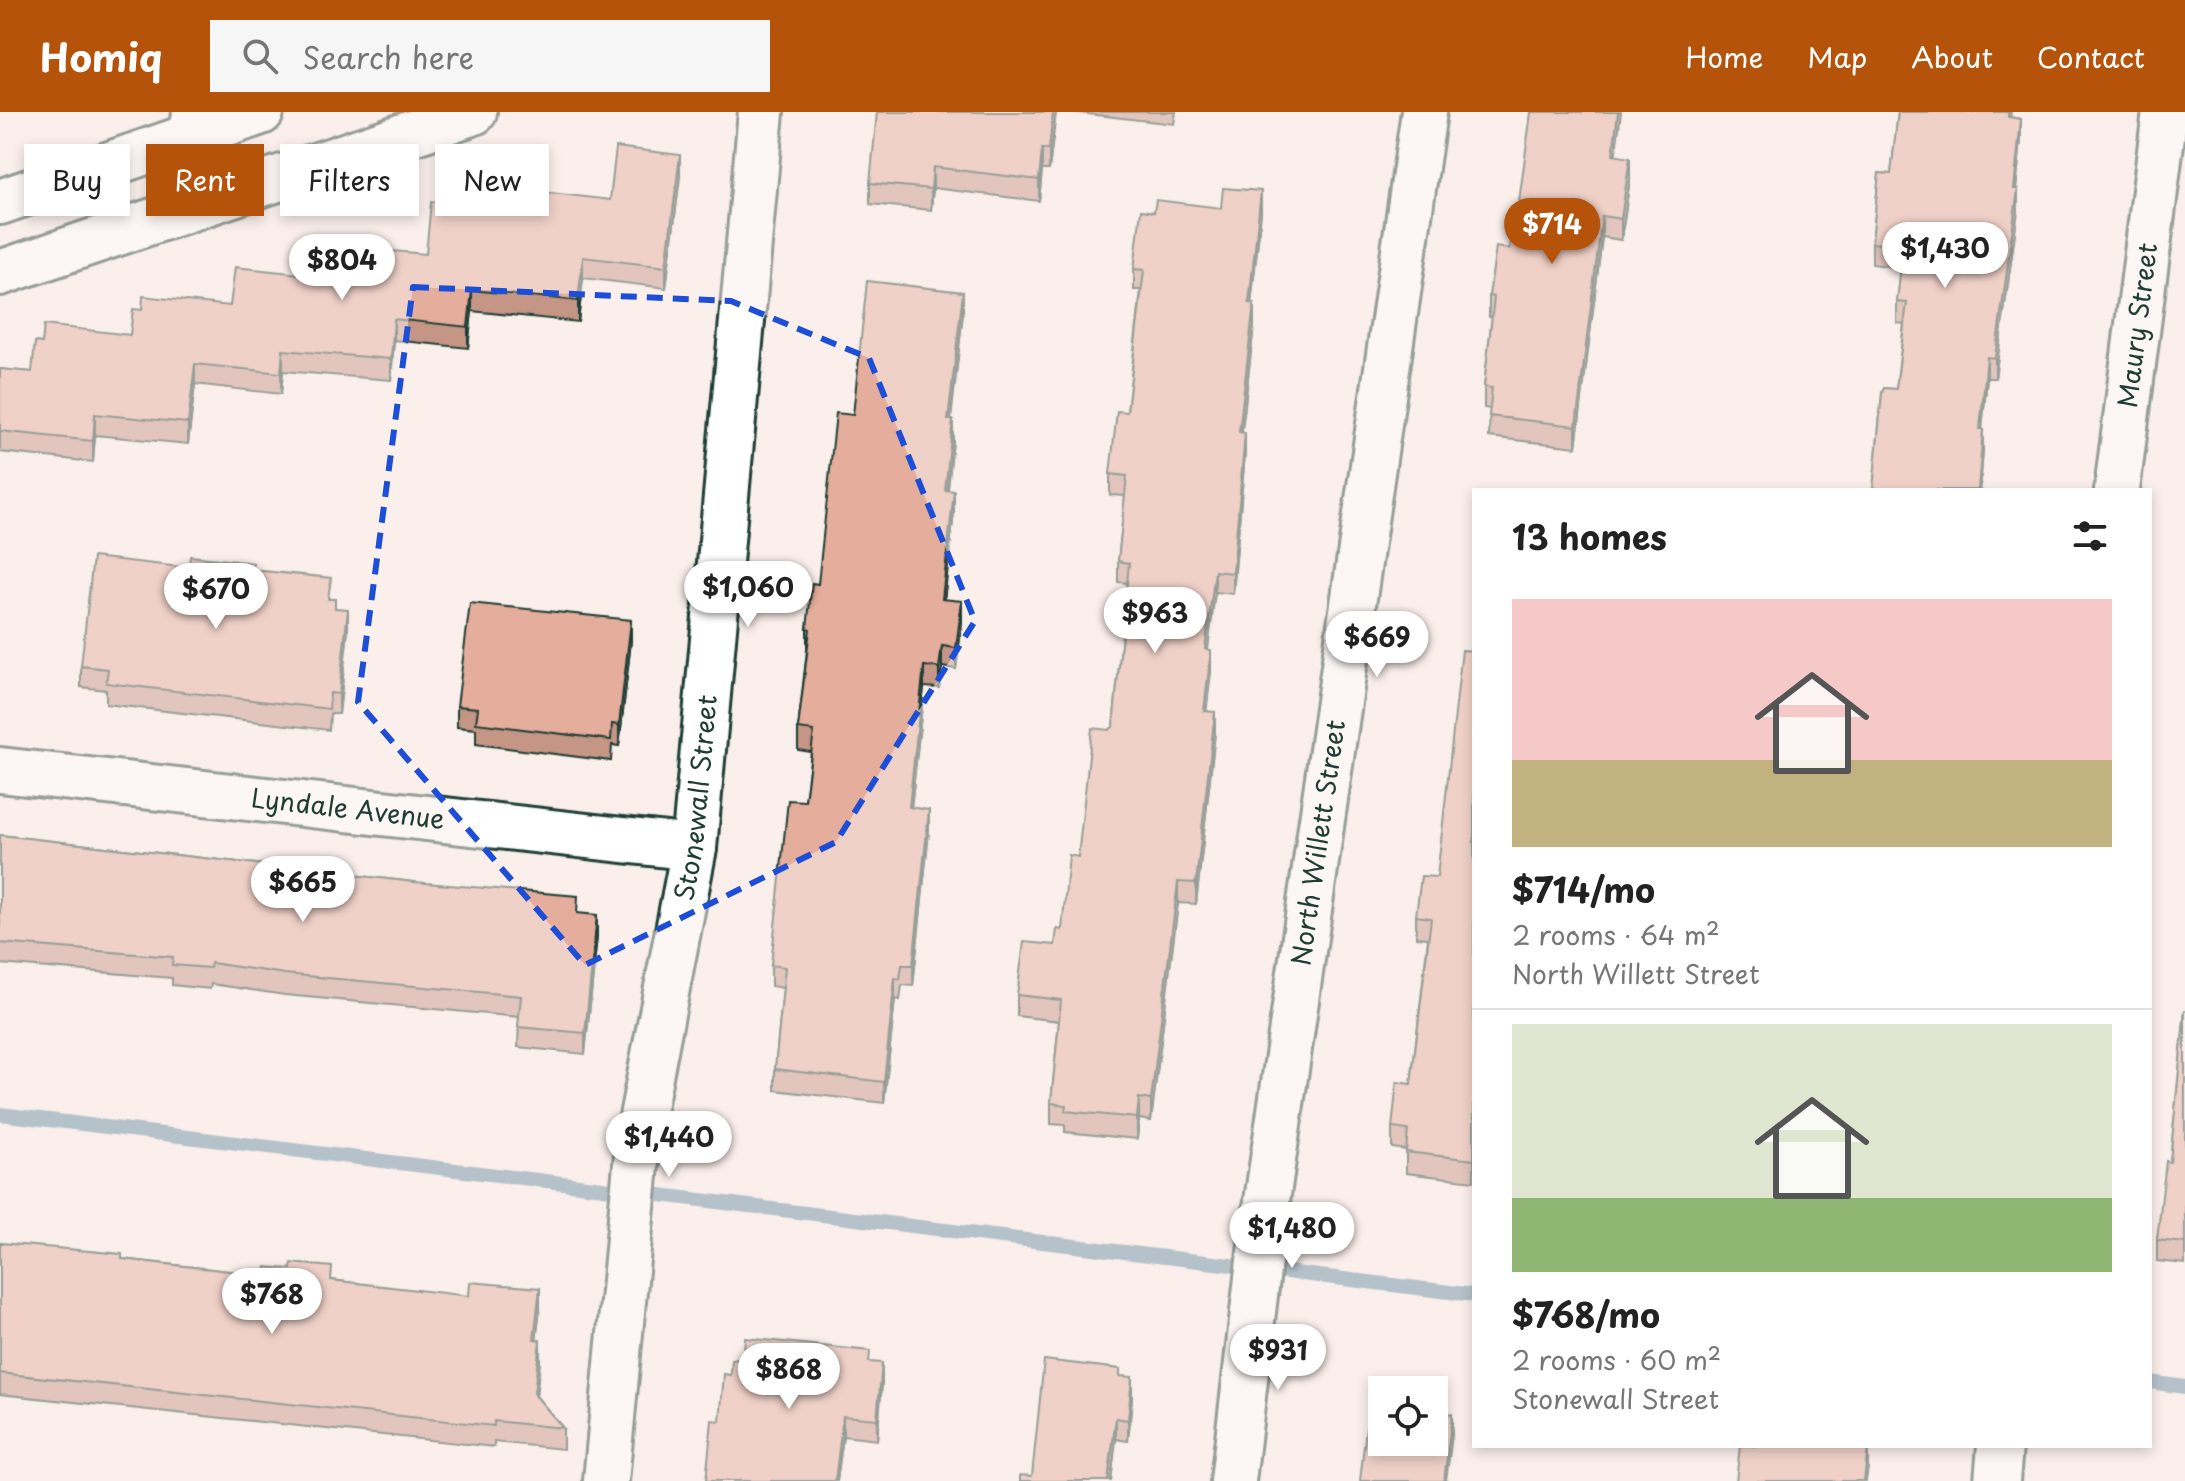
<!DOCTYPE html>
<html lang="en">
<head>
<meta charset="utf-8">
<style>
	body { margin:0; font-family:"Playpen Sans",sans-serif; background:#f6f6f6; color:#222; height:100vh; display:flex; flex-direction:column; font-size:30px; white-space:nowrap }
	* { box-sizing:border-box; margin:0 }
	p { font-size:26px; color:#767676 }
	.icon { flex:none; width:44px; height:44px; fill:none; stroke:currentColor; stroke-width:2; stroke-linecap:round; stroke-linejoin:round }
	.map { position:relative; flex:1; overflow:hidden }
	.drawer { position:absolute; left:1472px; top:376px; width:680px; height:960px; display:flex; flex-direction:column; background:#fff; border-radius:0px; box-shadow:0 4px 12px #0003 }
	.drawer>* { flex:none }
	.hud { position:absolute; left:24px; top:32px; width:760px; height:72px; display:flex; gap:16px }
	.controls { position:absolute; left:1368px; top:1264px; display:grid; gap:16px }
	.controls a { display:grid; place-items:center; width:80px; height:80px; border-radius:0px; background:#fff; box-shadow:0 4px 12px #0003; font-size:40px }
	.price { position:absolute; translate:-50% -68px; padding:0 18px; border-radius:28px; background:#fff; color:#222; font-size:26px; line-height:52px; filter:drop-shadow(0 2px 4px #0008) }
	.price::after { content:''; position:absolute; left:50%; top:48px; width:24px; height:18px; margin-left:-12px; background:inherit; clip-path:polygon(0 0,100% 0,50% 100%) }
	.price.current { background:#b45309; color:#fff }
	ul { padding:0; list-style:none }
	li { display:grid; align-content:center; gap:16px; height:424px; padding:0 40px }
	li+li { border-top:2px solid #e0e0e0 }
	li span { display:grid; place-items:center; height:248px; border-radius:0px; color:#555 }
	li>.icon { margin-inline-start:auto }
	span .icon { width:144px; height:144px; fill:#fffc; stroke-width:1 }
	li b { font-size:34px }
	h2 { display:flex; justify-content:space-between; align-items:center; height:96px; padding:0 40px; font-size:34px }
	.pill { padding:0 28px; border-radius:0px; background:#fff; box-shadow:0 4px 12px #0003; font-size:28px; line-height:72px }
	.pill.current { background:#b45309; color:#fff }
	header { display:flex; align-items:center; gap:48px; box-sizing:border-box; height:112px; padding:0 40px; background:#b45309; color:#fff }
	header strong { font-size:38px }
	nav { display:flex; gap:44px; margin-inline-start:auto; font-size:28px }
	.search { width:560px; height:72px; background:#f6f6f6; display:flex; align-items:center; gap:20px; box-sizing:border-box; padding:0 28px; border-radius:0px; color:#767676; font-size:30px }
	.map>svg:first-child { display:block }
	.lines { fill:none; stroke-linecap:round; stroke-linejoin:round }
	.stream { stroke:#628ca2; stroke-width:14 }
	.street-casing { stroke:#1f3d34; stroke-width:50 }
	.primary-casing { stroke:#1f3d34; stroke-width:50 }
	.street { stroke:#fff; stroke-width:44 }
	.primary { stroke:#fff; stroke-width:44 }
	.wall { fill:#c59585; stroke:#1f3d34; stroke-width:2 }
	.shaded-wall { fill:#a0796c; stroke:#1f3d34; stroke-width:2 }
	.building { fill:#e5ad9b; stroke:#1f3d34; stroke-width:2 }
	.marked { fill:none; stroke:#1d4ed8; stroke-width:6; stroke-dasharray:16 10; stroke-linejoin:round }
	.labels { text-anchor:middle; stroke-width:7; stroke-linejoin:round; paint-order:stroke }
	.street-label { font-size:26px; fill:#1f3d34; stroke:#fff }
</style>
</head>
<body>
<header>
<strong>Homiq</strong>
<div class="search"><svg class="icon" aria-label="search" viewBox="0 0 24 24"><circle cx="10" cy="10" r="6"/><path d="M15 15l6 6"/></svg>Search here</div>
<nav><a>Home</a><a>Map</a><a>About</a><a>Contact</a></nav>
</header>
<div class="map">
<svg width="2185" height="1369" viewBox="0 0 2185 1369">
	<rect width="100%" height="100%" fill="#faefeb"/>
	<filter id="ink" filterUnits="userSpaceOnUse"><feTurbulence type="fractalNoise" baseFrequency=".0125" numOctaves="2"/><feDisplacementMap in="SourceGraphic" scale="16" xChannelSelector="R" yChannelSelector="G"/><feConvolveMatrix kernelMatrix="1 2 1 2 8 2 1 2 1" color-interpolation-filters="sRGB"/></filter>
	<g filter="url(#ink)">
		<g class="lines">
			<path class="stream" d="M 0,1002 L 1474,1183
				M 2150,1270 L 2185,1275"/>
			<defs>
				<g id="street">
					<path d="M 184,98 L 195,0"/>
					<path id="s1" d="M 2117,378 L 2165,0"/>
					<path id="s2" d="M 0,658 L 694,736"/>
					<path id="s3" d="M 606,1369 L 639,1021 L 694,736 L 761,0"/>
					<path id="s4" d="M 1233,1369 L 1262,1124 L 1424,0"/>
					<path d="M 1997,1369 L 2000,1334"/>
				</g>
				<path id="primary" d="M 0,90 L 261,0
					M 0,161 L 474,0"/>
			</defs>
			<use href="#street" class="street-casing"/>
			<use href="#primary" class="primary-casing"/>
			<use href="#street" class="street"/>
			<use href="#primary" class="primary"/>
		</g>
		<path class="wall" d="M 1056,0 L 1049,58 L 1042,58 L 1039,89 L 933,76 L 931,98 L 870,92 L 870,71 Z
			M 1070,0 L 1176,0 L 1174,12 Z
			M 1898,0 L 2011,0 L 2010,5 L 2021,7 L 2021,28 L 2016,77 L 2018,77 L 2018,98 L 1995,266 L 1987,266 L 1982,317 L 1983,317 L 1983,338 L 1980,377 L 1981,378 L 1873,378 L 1882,281 L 1884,276 L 1896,277 L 1904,212 L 1897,211 L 1897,190 L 1901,156 L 1872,152 L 1872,131 L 1879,61 L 1891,62 Z
			M 1615,44 L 1630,67 L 1621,128 L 1602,125 L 1576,335 L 1489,325 L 1490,297 L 1484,296 L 1484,275 L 1492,205 L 1489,205 L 1489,184 L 1515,120 Z
			M 680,64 L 666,176 L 583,166 L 578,210 L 472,199 L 468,236 L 394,228 L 391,268 L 283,259 L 281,282 L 195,272 L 188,332 L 95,323 L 93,350 L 0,340 L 0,257 L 32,260 L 42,231 L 130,223 L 142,198 L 230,194 L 327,165 L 336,148 L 426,142 L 516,98 L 610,88 Z
			M 1154,100 L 1261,100 L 1251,192 L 1254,213 L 1242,320 L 1245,341 L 1233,482 L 1215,480 L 1208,537 L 1211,559 L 1206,599 L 1215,621 L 1196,792 L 1178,791 L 1151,1009 L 1139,1007 L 1137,1027 L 1065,1020 L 1065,1013 L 1051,1012 L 1051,991 L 1059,909 L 1017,904 L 1017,883 L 1055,833 L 1062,818 L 1078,745 L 1109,618 L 1113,615 L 1127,471 L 1118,470 L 1118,449 L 1125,384 L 1110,383 L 1110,362 L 1127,300 L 1141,178 L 1134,178 L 1134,157 Z
			M 963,201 L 951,308 L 953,329 L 948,378 L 954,400 L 944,487 L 962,510 L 956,557 L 942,555 L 939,576 L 924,575 L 911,696 L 929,719 L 913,874 L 902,873 L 900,888 L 895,887 L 884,991 L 775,978 L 775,957 L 783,876 L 771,874 L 771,853 L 805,689 L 811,640 L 798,638 L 798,617 L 807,538 L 807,516 L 818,472 L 853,303 Z
			M 189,456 L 253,458 L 331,487 L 348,518 L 339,602 L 330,602 L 329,618 L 106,592 L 106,578 L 81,575 L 81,554 Z
			M 631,529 L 619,634 L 612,633 L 611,649 L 476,632 L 476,617 L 457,615 L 457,594 Z
			M 1474,539 L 1474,1069 L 1406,1061 L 1406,1038 L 1392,1036 L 1392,1016 L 1411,972 L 1428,826 L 1416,825 L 1416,804 L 1437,765 Z
			M 0,723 L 414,770 L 578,801 L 597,824 L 585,942 L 518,935 L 519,905 L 285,883 L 211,872 L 210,877 L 172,873 L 172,866 L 0,852 Z
			M 2185,898 L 2185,1152 L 2157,1149 L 2157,1128 L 2170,1050 Z
			M 0,1131 L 122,1147 L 265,1163 L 332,1168 L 540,1197 L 536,1227 L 540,1249 L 536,1284 L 563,1316 L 563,1337 L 494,1330 L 494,1335 L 0,1282 Z
			M 870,1250 L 882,1272 L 877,1328 L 843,1324 L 837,1369 L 706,1369 L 731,1263 Z
			M 1120,1264 L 1132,1286 L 1128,1329 L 1116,1327 L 1111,1369 L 1020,1369 L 1032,1364 Z"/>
		<path class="shaded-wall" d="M 1053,0 L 1056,0 L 1049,58 L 1049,37 Z
			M 1618,0 L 1621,0 L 1613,64 L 1613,43 Z
			M 2021,7 L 2021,28 L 2014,98 L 2014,77 Z
			M 1042,37 L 1042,58 L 1039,89 L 1039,68 Z
			M 680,43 L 680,64 L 666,176 L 666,155 Z
			M 1630,46 L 1630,67 L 1621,128 L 1621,107 Z
			M 933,55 L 933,76 L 931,98 L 931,77 Z
			M 2018,77 L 2018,98 L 1995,266 L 1995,246 Z
			M 1261,79 L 1261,100 L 1249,212 L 1249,191 Z
			M 1602,104 L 1602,125 L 1576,335 L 1576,314 Z
			M 583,145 L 583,166 L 578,210 L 578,189 Z
			M 472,178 L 472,199 L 468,236 L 468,215 Z
			M 963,180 L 963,201 L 948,328 L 948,308 Z
			M 1254,192 L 1254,213 L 1239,341 L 1239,320 Z
			M 394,207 L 394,228 L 391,268 L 391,247 Z
			M 283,238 L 283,259 L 281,282 L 281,261 Z
			M 1987,245 L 1987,266 L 1980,338 L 1980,317 Z
			M 195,252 L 195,272 L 188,332 L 188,311 Z
			M 95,302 L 95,323 L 93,350 L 93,329 Z
			M 953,308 L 953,329 L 945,399 L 945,378 Z
			M 1983,317 L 1983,338 L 1980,378 L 1978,378 Z
			M 1245,321 L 1245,341 L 1233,482 L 1233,461 Z
			M 954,379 L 954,400 L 942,508 L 942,487 Z
			M 1215,459 L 1215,480 L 1205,558 L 1205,537 Z
			M 962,489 L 962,510 L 956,557 L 956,536 Z
			M 348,497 L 348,518 L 339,602 L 339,582 Z
			M 631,508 L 631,529 L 619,634 L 619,613 Z
			M 942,534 L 942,555 L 939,576 L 939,556 Z
			M 1211,538 L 1211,559 L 1204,620 L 1204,599 Z
			M 924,554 L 924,575 L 909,716 L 909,695 Z
			M 1215,600 L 1215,621 L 1196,792 L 1196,771 Z
			M 929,698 L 929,719 L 913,874 L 913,853 Z
			M 1178,770 L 1178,791 L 1151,1009 L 1151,988 Z
			M 597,803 L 597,824 L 585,942 L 585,921 Z
			M 895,866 L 895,887 L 884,991 L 884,970 Z
			M 1139,986 L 1139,1007 L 1137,1027 L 1137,1006 Z
			M 540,1176 L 540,1197 L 534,1248 L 534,1227 Z
			M 540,1228 L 540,1249 L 534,1303 L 534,1282 Z
			M 882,1251 L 882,1272 L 877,1328 L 877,1307 Z
			M 1132,1265 L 1132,1286 L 1128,1329 L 1128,1308 Z
			M 1452,1302 L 1452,1323 L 1446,1369 L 1444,1369 Z
			M 843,1304 L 843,1324 L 837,1369 L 835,1369 Z
			M 1116,1306 L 1116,1327 L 1111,1369 L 1108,1369 Z
			M 1868,1336 L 1868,1356 L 1866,1369 L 1864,1369 Z"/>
		<path class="building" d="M 877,0 L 1053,0 L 1049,37 L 1042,37 L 1039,68 L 933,55 L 931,77 L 870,71 Z
			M 1531,0 L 1618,0 L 1613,43 L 1630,46 L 1621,107 L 1602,104 L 1576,314 L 1489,304 L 1492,276 L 1484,275 L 1494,185 L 1489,184 L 1496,135 L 1509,137 L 1511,120 L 1515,120 Z
			M 1898,0 L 2008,0 L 2008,5 L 2021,7 L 2014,77 L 2018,77 L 1995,246 L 1987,245 L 1980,317 L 1983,317 L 1978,377 L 1981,378 L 1873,378 L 1882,281 L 1884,276 L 1896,277 L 1907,191 L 1897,190 L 1903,135 L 1872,131 L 1879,61 L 1891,62 Z
			M 616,35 L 680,43 L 666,155 L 583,145 L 578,189 L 472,178 L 468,215 L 394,207 L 391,247 L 283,238 L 281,261 L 195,252 L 188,311 L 95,302 L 93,329 L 0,319 L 0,257 L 32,260 L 35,230 L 42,231 L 44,213 L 130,223 L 133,197 L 142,198 L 143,184 L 230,194 L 235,155 L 327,165 L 329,148 L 336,148 L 337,134 L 426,142 L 431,90 L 516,98 L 518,77 L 610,88 Z
			M 1223,76 L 1261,79 L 1249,191 L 1254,192 L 1239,320 L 1245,321 L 1233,461 L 1215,459 L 1205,537 L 1211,538 L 1204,599 L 1215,600 L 1196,771 L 1178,770 L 1151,988 L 1139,986 L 1137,1006 L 1065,999 L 1066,993 L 1051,991 L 1061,888 L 1017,883 L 1024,830 L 1055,833 L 1057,817 L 1062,818 L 1069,743 L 1078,745 L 1092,616 L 1109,618 L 1113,615 L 1129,451 L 1118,449 L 1127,364 L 1110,362 L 1117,299 L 1127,300 L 1144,158 L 1134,157 L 1141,98 L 1154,100 L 1156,88 L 1221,96 Z
			M 867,169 L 963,180 L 948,308 L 953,308 L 945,378 L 954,379 L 942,487 L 962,489 L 956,536 L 942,534 L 939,556 L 924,554 L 909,695 L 929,698 L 913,853 L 902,853 L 900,867 L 895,866 L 884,970 L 775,957 L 785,855 L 771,853 L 788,688 L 805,689 L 814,619 L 798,617 L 810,517 L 807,516 L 812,471 L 818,472 L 836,301 L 853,303 Z
			M 190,444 L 253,451 L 253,458 L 331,466 L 328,487 L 335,487 L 335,496 L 348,497 L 339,582 L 330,581 L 329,597 L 106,571 L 108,557 L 81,554 L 93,445 L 189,456 Z
			M 470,491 L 631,508 L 619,613 L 612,612 L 611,628 L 476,611 L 478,596 L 457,594 Z
			M 1462,538 L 1474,539 L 1474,1048 L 1406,1040 L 1408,1018 L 1392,1016 L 1397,970 L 1411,972 L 1431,806 L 1416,804 L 1421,764 L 1437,765 Z
			M 0,723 L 414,770 L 578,784 L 577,801 L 597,803 L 585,921 L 518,915 L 521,884 L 285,862 L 211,851 L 210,856 L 172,853 L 173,845 L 0,831 Z
			M 2185,898 L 2185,1131 L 2157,1128 L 2166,1049 L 2170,1050 Z
			M 0,1131 L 122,1142 L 122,1147 L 265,1163 L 266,1155 L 291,1157 L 292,1151 L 332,1155 L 331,1168 L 469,1184 L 470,1170 L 540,1176 L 534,1227 L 540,1228 L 534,1282 L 563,1316 L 494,1309 L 494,1314 L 0,1261 Z
			M 745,1226 L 870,1239 L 869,1250 L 882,1251 L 877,1307 L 843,1304 L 835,1369 L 706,1369 L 712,1308 L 720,1309 L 724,1262 L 731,1263 L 732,1248 L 743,1246 Z
			M 1044,1248 L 1120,1257 L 1120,1264 L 1132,1265 L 1128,1308 L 1116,1306 L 1108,1369 L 1020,1369 L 1020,1363 L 1032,1364 Z
			M 1374,1289 L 1382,1290 L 1382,1330 L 1434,1330 L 1434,1295 L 1442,1296 L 1442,1300 L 1452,1302 L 1444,1369 L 1360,1369 L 1366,1316 L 1371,1316 Z
			M 1740,1334 L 1852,1334 L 1868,1336 L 1864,1369 L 1736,1369 Z"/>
	</g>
	<path d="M0 0H2185V1369H0ZM 413,175 L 731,189 L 869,246 L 975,509 L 836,730 L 585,853 L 358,590 Z" fill="#faefeb" fill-opacity=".55" fill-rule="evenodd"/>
	<path class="marked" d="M 413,175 L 731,189 L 869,246 L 975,509 L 836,730 L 585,853 L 358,590 Z"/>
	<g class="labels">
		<g class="street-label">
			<text dy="9" stroke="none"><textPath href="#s1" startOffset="166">Maury Street</textPath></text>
			<text dy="9" stroke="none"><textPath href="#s3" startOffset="690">Stonewall Street</textPath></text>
			<text dy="9" stroke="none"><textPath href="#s2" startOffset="350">Lyndale Avenue</textPath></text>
			<text dy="9" stroke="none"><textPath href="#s4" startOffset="644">North Willett Street</textPath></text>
		</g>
	</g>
</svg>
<div class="controls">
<a><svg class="icon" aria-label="locate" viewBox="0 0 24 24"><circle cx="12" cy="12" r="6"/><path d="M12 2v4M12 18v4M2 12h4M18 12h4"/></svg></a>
</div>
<b class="price current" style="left:1552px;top:154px">$714</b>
<b class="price" style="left:1945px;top:178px">$1,430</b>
<b class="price" style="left:342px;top:190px">$804</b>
<b class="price" style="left:748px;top:517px">$1,060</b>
<b class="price" style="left:216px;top:519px">$670</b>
<b class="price" style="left:1155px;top:543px">$963</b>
<b class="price" style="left:1377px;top:567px">$669</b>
<b class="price" style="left:303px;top:812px">$665</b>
<b class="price" style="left:669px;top:1067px">$1,440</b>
<b class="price" style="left:1292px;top:1158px">$1,480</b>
<b class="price" style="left:272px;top:1224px">$768</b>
<b class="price" style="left:1278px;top:1280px">$931</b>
<b class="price" style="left:789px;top:1299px">$868</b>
<div class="hud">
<a class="pill">Buy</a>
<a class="pill current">Rent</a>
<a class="pill">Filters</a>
<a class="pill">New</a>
</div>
<section class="drawer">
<h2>13 homes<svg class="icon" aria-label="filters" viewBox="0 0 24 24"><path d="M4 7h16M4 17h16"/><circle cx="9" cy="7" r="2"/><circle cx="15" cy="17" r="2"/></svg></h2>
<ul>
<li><span style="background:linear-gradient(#f6c9c9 65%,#c2b280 0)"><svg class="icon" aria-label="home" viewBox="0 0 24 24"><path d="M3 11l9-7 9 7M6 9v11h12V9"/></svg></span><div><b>$714/mo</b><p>2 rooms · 64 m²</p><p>North Willett Street</p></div></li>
<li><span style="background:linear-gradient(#dfe7d0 70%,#8fb573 0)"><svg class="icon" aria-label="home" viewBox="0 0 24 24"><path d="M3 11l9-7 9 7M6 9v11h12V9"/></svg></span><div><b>$768/mo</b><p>2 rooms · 60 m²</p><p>Stonewall Street</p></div></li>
</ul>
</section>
</div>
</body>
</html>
